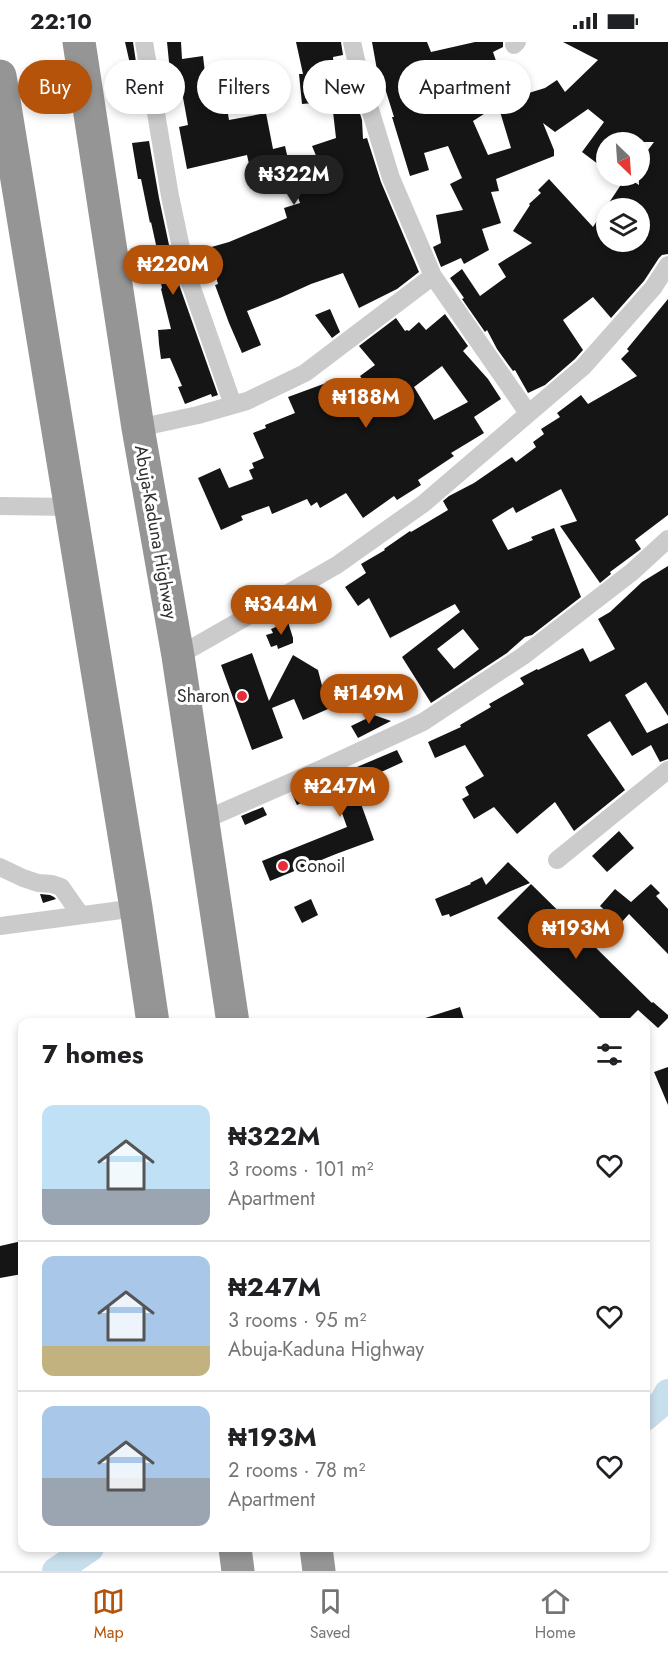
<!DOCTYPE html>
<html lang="en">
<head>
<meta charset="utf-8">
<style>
	body { margin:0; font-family:Jost,sans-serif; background:#f2f2f2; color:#202124; height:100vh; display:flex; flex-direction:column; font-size:22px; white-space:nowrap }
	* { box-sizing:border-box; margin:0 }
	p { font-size:20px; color:#757577 }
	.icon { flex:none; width:33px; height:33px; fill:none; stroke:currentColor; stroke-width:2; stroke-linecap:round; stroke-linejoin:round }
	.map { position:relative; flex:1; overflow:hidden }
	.drawer { position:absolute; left:18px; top:976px; width:632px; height:534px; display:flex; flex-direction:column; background:#fff; border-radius:12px; box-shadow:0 3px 9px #0003 }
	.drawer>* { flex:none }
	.banner { position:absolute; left:18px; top:18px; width:633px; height:54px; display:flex; gap:12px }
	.needle { width:39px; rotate:155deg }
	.controls { position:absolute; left:596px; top:90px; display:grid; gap:12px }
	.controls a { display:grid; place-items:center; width:54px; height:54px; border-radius:50%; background:#fff; box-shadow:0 3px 9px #0003; font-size:30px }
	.price { position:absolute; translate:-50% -51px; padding:0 14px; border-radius:21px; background:#b45309; color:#fff; font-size:20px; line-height:39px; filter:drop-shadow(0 2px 3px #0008) }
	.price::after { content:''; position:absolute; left:50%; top:36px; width:18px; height:14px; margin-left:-9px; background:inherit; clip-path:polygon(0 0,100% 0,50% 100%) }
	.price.on { background:#222; color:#fff }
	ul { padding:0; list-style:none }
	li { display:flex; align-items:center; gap:18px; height:150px; padding:0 24px }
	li+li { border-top:2px solid #e0e0e0 }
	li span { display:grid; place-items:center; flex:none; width:168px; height:120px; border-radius:12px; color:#555 }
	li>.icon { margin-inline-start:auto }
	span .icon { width:72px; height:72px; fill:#fffc; stroke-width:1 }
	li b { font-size:26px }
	h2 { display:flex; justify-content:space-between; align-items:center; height:72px; padding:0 24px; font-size:26px }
	.pill { padding:0 21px; border-radius:27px; background:#fff; box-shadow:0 3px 9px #0003; font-size:21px; line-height:54px }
	.pill.on { background:#b45309; color:#fff }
	.status { display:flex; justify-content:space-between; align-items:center; height:42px; padding:0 30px; background:#fff; direction:ltr }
	.status svg { height:16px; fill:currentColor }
	.tab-bar { display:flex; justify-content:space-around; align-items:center; height:84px; border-top:2px solid #e0e0e0; background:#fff; font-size:16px; color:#757577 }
	.tab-bar a { display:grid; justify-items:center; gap:3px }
	.tab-bar .on { color:#b45309 }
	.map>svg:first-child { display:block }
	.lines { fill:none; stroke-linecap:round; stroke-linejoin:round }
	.river { stroke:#c7deec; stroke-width:28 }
	.building { fill:#151515; fill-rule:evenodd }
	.street { stroke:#cbcbcb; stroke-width:18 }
	.highway { stroke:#959595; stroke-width:33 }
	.poi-dot { fill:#e82d3a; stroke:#fff; stroke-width:2 }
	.labels { text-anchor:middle; stroke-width:6; stroke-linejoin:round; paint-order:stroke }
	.street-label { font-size:18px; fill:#2e2e2e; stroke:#fff }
	.poi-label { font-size:18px; fill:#2e2e2e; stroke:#fff; text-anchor:end }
</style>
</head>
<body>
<div class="status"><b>22:10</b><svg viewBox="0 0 49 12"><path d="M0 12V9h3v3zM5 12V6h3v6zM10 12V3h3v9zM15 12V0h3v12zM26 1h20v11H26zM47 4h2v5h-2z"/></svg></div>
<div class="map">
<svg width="668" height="1529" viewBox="0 0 668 1529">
	<rect width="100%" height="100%" fill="#fff"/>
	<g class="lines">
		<path class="river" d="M 645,1375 L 663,1360 L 668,1351
			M 56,1529 L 90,1506"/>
	</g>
	<path class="building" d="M 125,0 L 133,0 L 136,20 L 130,22 Z
		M 167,0 L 181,0 L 182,17 L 203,14 L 205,31 L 220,28 L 221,30 L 235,27 L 238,41 L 223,44 L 229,78 L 266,71 L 273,107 L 285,104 L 290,126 L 317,116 L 312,104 L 336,96 L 332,61 L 356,59 L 362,78 L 363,97 L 367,96 L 381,140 L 419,230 L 397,247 L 359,266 L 343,231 L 311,242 L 280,256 L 247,269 L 261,303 L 242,311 L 229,281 L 215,243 L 218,242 L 208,206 L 229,200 L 287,176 L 284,166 L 300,161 L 291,135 L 254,144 L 247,113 L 187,127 L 179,85 L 188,83 L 178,28 L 170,30 Z
		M 296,0 L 341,0 L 343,13 L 333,15 L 336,59 L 302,62 L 299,32 L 303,32 Z
		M 372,0 L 427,0 L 431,10 L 475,0 L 503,0 L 503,5 L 493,10 L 509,57 L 545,46 L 557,38 L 565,50 L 598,18 L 563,0 L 668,0 L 668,212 L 662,213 L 659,216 L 644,239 L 611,276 L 593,255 L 563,278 L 583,308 L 575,317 L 545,343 L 528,351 L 515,328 L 513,329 L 497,307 L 487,288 L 485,290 L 462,257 L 464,256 L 450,236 L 462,227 L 480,254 L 506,235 L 498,222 L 532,201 L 513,189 L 530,163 L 529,162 L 541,151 L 538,148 L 549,137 L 593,185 L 626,135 L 639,143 L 639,120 L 654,100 L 606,100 L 606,128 L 582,110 L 604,80 L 588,67 L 555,90 L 543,81 L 554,108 L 554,114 L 496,137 L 499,149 L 491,150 L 501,181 L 482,187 L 489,208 L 464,222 L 461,216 L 441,225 L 433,205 L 441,201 L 436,173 L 463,168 L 450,142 L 462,136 L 448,104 L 424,111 L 429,128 L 410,134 L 392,75 L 394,75 L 379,27 L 377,28 ZM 498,63 L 511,106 L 488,113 L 473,79 ZM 606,166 L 639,166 L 639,200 L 606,200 Z
		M 149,99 L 159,156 L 175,231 L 218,353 L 212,355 L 211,352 L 185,362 L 178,345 L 182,344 L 170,316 L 161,317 L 159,302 L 158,288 L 171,287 L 161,247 L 162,246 L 157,222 L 160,221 L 151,180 L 150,181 L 141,137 L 138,137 L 132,101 Z
		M 668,257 L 668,473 L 635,498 L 641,507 L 610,530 L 611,532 L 600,541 L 560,484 L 577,479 L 561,447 L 516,471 L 513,465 L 492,478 L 508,508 L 533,498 L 531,495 L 554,486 L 581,555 L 532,593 L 525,595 L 507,611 L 431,661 L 402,615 L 460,570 L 455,562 L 390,596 L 369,556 L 358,564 L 345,545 L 366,531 L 361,522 L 385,508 L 384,507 L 410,489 L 411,490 L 448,468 L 443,459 L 449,454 L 474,441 L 512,415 L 516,420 L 536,405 L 533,400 L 544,392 L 541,387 L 560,375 L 557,371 L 581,353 L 588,362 L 637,334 L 621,317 L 629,309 L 627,307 ZM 463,587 L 479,607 L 454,627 L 437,607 Z
		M 330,267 L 340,290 L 332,296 L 315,273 Z
		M 445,272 L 468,304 L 463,309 L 488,337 L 501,357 L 474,375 L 484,391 L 451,411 L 454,414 L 418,438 L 421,443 L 397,458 L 394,454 L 363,476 L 346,451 L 320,466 L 317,460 L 311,464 L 307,457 L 272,472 L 269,464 L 241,474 L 243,478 L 221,488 L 198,436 L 220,426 L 229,446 L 253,437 L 249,428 L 254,426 L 252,421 L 264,416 L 253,391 L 266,386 L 265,383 L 295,371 L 288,355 L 337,337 L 348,367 L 373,352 L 360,334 L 375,323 L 359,304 L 396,276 L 405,289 L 407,288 L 409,289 L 419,280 L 426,288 ZM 442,324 L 468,360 L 434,378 L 414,345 Z
		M 668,524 L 668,674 L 646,640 L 625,653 L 647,691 L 668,681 L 668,717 L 660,720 L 651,703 L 632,714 L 610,679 L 587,693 L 625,748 L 574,789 L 555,760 L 517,792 L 494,765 L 474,777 L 462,757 L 469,753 L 465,745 L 484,734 L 465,703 L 435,716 L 428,700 L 461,685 L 460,683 L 491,665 L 489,662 L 524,642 L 520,636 L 537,627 L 538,628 L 583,606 L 590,620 L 615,607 L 598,577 L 610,570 L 642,540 Z
		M 288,580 L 293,596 L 293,601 L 278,607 L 277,603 L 271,605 L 266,593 L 273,591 L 271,587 Z
		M 252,611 L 269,659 L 293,613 L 318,628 L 328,667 L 303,678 L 294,657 L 272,666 L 283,696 L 252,708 L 221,623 Z
		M 374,673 L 391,679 L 358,696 L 351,684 Z
		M 397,708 L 403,720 L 379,731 L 387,748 L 360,759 L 374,798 L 336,812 L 270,839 L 262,819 L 347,785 L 334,749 L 329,751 L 324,739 Z
		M 311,743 L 316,754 L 297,763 L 292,752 Z
		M 263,765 L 267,773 L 245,783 L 241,774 Z
		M 619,789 L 634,806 L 607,830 L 592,814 Z
		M 508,820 L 530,841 L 450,875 L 449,872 L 442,874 L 435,857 L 471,842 L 470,841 L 482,835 L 486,843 Z
		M 531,842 L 652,961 L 653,960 L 668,973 L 668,976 L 658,986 L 638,968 L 625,981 L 605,981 L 497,876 Z
		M 651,842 L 660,851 L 656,854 L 668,867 L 668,912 L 629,872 L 620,882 L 600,864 L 615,847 L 631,860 Z
		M 40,852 L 50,853 L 54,855 L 56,857 L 43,861 Z
		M 311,857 L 318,873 L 302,881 L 294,865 Z
		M 460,965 L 465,981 L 420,981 L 419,978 Z
		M 668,1025 L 668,1063 L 654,1030 Z
		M 22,1199 L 22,1232 L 0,1236 L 0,1204 Z"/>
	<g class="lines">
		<path class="street" d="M 144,0 L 170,154 L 186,229 L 233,363
			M 352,0 L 359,31 L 391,136 L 433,234 L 528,371
			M 514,3 L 517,0
			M 138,386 L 198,373 L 247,359 L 305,331 L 433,234
			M 0,464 L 70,465
			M 178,614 L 337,523 L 423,462 L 583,325 L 653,246 L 668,223
			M 202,779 L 321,727 L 423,680 L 523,614 L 632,530 L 668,497
			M 557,818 L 668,728
			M 0,825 L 23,836 L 38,841 L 52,842 L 61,845 L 80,872
			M 0,884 L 136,866"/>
		<path class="highway" d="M 79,0 L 138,386 L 178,614 L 233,981
			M 0,34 L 136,866 L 153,981
			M 235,1506 L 238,1529
			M 316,1506 L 319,1529"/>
	</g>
	<g class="poi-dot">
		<circle cx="242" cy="654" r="6"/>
		<circle cx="283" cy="824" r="6"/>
	</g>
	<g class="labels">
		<g class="street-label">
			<text transform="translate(156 490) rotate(80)" y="6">Abuja-Kaduna Highway</text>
		</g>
		<g class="poi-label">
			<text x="230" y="660">Sharon</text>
			<text x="295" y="830" text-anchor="start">Conoil</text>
		</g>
	</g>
</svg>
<div class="controls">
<a><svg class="needle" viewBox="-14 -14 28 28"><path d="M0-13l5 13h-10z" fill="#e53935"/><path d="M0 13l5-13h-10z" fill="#757577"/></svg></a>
<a><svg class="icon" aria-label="layers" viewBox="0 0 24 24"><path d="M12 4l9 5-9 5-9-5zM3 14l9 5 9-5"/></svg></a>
</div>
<b class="price on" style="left:294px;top:164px">₦322M</b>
<b class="price" style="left:173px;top:254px">₦220M</b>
<b class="price" style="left:366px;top:387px">₦188M</b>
<b class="price" style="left:281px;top:594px">₦344M</b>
<b class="price" style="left:369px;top:683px">₦149M</b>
<b class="price" style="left:340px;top:776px">₦247M</b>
<b class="price" style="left:576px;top:918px">₦193M</b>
<div class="banner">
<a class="pill on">Buy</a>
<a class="pill">Rent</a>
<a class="pill">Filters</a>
<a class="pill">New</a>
<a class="pill">Apartment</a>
</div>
<section class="drawer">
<h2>7 homes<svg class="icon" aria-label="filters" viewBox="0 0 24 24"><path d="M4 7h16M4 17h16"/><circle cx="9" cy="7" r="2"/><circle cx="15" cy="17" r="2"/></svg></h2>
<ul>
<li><span style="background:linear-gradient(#bfe0f5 70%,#9aa5b1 0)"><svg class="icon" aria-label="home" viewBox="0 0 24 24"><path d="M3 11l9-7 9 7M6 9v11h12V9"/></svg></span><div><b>₦322M</b><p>3 rooms · 101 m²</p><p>Apartment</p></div><svg class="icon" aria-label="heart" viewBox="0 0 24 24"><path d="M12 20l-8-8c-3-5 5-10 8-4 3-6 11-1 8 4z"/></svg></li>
<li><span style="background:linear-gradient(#a9c7e8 75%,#c2b280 0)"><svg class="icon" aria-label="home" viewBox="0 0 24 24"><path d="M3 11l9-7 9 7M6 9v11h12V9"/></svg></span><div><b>₦247M</b><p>3 rooms · 95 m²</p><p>Abuja-Kaduna Highway</p></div><svg class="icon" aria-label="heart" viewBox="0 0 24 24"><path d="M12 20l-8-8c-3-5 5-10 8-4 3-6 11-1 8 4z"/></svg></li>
<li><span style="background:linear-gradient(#a9c7e8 60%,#9aa5b1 0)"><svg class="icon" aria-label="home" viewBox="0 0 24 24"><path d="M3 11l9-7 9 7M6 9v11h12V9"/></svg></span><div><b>₦193M</b><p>2 rooms · 78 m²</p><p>Apartment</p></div><svg class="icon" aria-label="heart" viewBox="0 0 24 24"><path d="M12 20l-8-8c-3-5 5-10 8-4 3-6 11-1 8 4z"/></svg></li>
</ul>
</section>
</div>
<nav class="tab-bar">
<a class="on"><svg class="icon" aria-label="map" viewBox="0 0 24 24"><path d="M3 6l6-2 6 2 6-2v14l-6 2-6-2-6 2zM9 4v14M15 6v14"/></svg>Map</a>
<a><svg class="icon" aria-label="saved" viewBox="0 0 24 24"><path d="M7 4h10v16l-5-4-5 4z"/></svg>Saved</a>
<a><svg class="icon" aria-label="home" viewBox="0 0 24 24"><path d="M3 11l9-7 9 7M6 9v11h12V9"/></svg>Home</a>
</nav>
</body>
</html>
